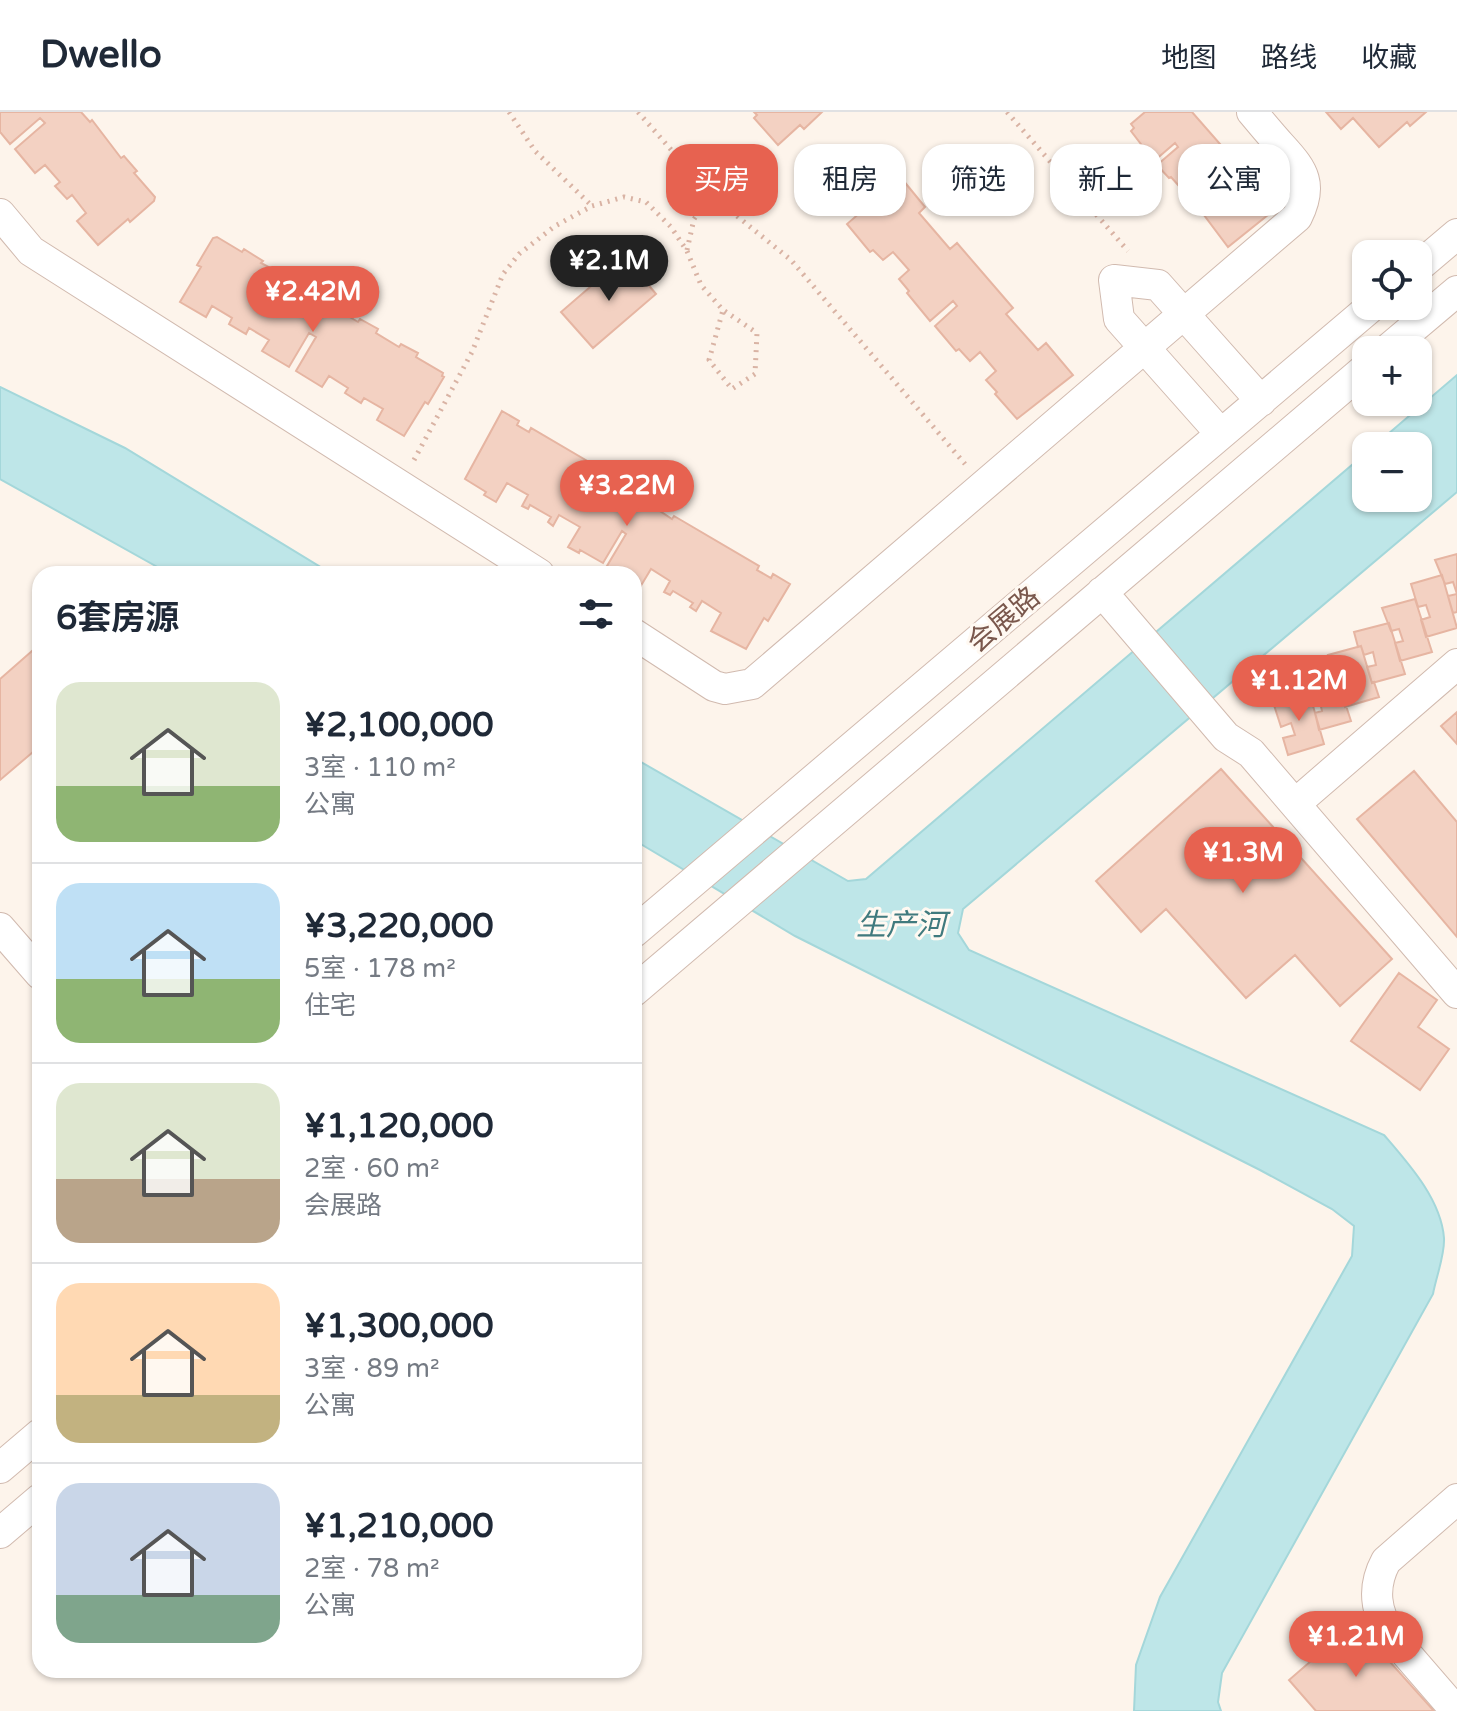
<!DOCTYPE html>
<html lang="zh">
<head>
<meta charset="utf-8">
<style>
	body { margin:0; font-family:"Varela Round","Noto Sans SC",sans-serif; background:#f6f6f7; color:#1f2937; height:100vh; display:flex; flex-direction:column; font-size:30px; white-space:nowrap }
	* { box-sizing:border-box; margin:0 }
	p { font-size:26px; color:#747a83 }
	.icon { flex:none; width:44px; height:44px; fill:none; stroke:currentColor; stroke-width:2; stroke-linecap:round; stroke-linejoin:round }
	.map { position:relative; flex:1; overflow:hidden }
	.sheet { position:absolute; left:32px; top:454px; width:610px; height:1112px; display:flex; flex-direction:column; background:#fff; border-radius:24px; box-shadow:0 2px 6px #0004 }
	.sheet>* { flex:none }
	.guide { position:absolute; left:666px; top:32px; width:670px; height:72px; display:flex; gap:16px }
	.controls { position:absolute; left:1352px; top:128px; display:grid; gap:16px }
	.controls a { display:grid; place-items:center; width:80px; height:80px; border-radius:16px; background:#fff; box-shadow:0 2px 6px #0004; font-size:40px }
	.price { position:absolute; translate:-50% -68px; padding:0 18px; border-radius:28px; background:#e76250; color:#fff; font-size:26px; line-height:52px; filter:drop-shadow(0 2px 4px #0008) }
	.price::after { content:''; position:absolute; left:50%; top:48px; width:24px; height:18px; margin-left:-12px; background:inherit; clip-path:polygon(0 0,100% 0,50% 100%) }
	.price.active { background:#222; color:#fff }
	ul { padding:0; list-style:none }
	li { display:flex; align-items:center; gap:24px; height:200px; padding:0 24px }
	li+li { border-top:2px solid #e0e1e3 }
	li span { display:grid; place-items:center; flex:none; width:224px; height:160px; border-radius:24px; color:#555 }
	li>.icon { margin-inline-start:auto }
	span .icon { width:96px; height:96px; fill:#fffc; stroke-width:1 }
	li b { font-size:34px }
	h2 { display:flex; justify-content:space-between; align-items:center; height:96px; padding:0 24px; font-size:34px }
	.pill { padding:0 28px; border-radius:24px; background:#fff; box-shadow:0 2px 6px #0004; font-size:28px; line-height:72px }
	.pill.active { background:#e76250; color:#fff }
	header { display:flex; align-items:center; gap:48px; box-sizing:border-box; height:112px; padding:0 40px; background:#fff; border-bottom:2px solid #e0e1e3 }
	header strong { font-size:38px }
	nav { display:flex; gap:44px; margin-inline-start:auto; font-size:28px }
	.map>svg:first-child { display:block }
	.water { fill:#bee6e8; stroke:#a4d7da; stroke-width:2 }
	.building { fill:#f3d1c2; stroke:#e6b5a2; stroke-width:2 }
	.lines { fill:none; stroke-linecap:round; stroke-linejoin:round }
	.minor-casing { stroke:#d1baaf; stroke-width:32 }
	.path { stroke:#d9b3a4; stroke-width:5; stroke-dasharray:2 6; stroke-linecap:butt }
	.minor { stroke:#fff; stroke-width:30 }
	.labels { text-anchor:middle; stroke-width:6; stroke-linejoin:round; paint-order:stroke }
	.street-label { font-size:28px; fill:#7a584d; stroke:#fff9f2 }
	.water-label { font-size:30px; font-style:italic; fill:#407a7e; stroke:#fff9f2 }
</style>
</head>
<body>
<header>
<strong>Dwello</strong>
<nav><a>地图</a><a>路线</a><a>收藏</a></nav>
</header>
<div class="map">
<svg width="1457" height="1599" viewBox="0 0 1457 1599">
	<rect width="100%" height="100%" fill="#fdf4eb"/>
	<path class="water" d="M 1457,263 L 1457,380 L 963,797 L 958,821 L 969,838 L 1384,1023 C 1408,1051 1441,1087 1444,1126 C 1445,1143 1436,1165 1433,1182 L 1222,1561 L 1218,1590 L 1221,1599 L 1134,1599 L 1136,1553 L 1160,1485 L 1352,1144 L 1354,1114 L 1332,1097 L 1260,1058 L 795,824 L 634,728 L 634,646 L 848,769 L 866,767 L 1366,341 L 1366,386 L 1418,386 L 1418,334 L 1374,334 Z
		M 0,275 L 125,336 L 332,462 L 170,462 L 0,367 Z"/>
	<path class="building" d="M 0,0 L 81,0 L 90,10 L 92,8 L 121,46 L 124,44 L 137,59 L 134,61 L 155,85 L 154,89 L 130,110 L 128,107 L 98,133 L 77,109 L 86,101 L 72,83 L 67,87 L 55,74 L 60,70 L 45,53 L 35,61 L 15,37 L 45,11 L 40,6 L 10,32 L 0,20 Z
		M 754,0 L 822,0 L 804,17 L 800,13 L 778,33 L 754,6 L 757,3 Z
		M 1145,0 L 1192,0 L 1227,40 L 1225,42 L 1274,95 L 1271,97 L 1273,99 L 1228,135 L 1201,99 L 1204,96 L 1201,93 L 1220,76 L 1211,66 L 1192,82 L 1189,79 L 1186,82 L 1171,65 L 1169,66 L 1157,53 L 1178,35 L 1175,31 L 1154,49 L 1131,19 L 1134,16 L 1131,12 Z
		M 1326,0 L 1426,0 L 1410,14 L 1407,10 L 1379,35 L 1353,6 L 1341,17 Z
		M 898,62 L 925,95 L 919,101 L 950,137 L 957,131 L 1013,196 L 1006,202 L 1038,238 L 1046,231 L 1073,263 L 1017,307 L 995,282 L 997,280 L 986,268 L 996,259 L 980,240 L 970,249 L 959,237 L 956,239 L 935,214 L 957,194 L 953,189 L 930,209 L 907,181 L 909,179 L 899,167 L 909,158 L 893,140 L 883,148 L 873,138 L 870,140 L 847,112 L 869,93 L 866,90 Z
		M 217,125 L 242,140 L 244,137 L 263,149 L 261,151 L 304,174 L 302,176 L 358,210 L 360,207 L 378,217 L 376,221 L 399,235 L 401,232 L 418,241 L 416,245 L 443,261 L 442,264 L 444,265 L 428,292 L 425,290 L 404,324 L 377,308 L 383,297 L 364,286 L 361,291 L 345,281 L 348,276 L 329,264 L 322,275 L 296,259 L 316,225 L 309,221 L 289,255 L 262,239 L 269,228 L 249,216 L 246,222 L 229,212 L 232,206 L 212,194 L 206,205 L 180,190 L 201,155 L 197,153 L 213,126 Z
		M 625,145 L 656,182 L 593,236 L 561,200 Z
		M 502,299 L 519,309 L 517,313 L 529,320 L 531,316 L 618,367 L 615,372 L 661,396 L 660,399 L 672,407 L 674,404 L 759,454 L 757,458 L 771,466 L 773,462 L 790,472 L 768,509 L 764,506 L 746,537 L 711,519 L 721,501 L 702,489 L 696,499 L 690,495 L 693,491 L 673,479 L 670,483 L 664,480 L 670,469 L 651,457 L 639,477 L 634,474 L 634,462 L 621,462 L 607,454 L 626,422 L 622,419 L 603,451 L 580,438 L 579,441 L 568,435 L 580,415 L 559,403 L 553,414 L 548,410 L 551,405 L 530,393 L 528,397 L 522,394 L 528,383 L 507,371 L 496,390 L 484,383 L 486,380 L 465,367 Z
		M 1457,442 L 1457,500 L 1453,501 L 1448,484 L 1457,482 L 1453,470 L 1445,472 L 1435,448 Z
		M 1442,463 L 1457,516 L 1426,525 L 1421,508 L 1430,505 L 1426,493 L 1418,495 L 1411,472 Z
		M 1415,487 L 1432,540 L 1400,549 L 1395,531 L 1403,529 L 1399,517 L 1391,519 L 1382,496 Z
		M 1389,511 L 1405,562 L 1372,571 L 1367,555 L 1376,553 L 1373,540 L 1364,543 L 1361,534 L 1358,535 L 1354,520 Z
		M 40,532 L 40,634 L 0,668 L 0,567 Z
		M 1361,534 L 1372,571 L 1374,570 L 1379,585 L 1345,595 L 1340,578 L 1349,576 L 1346,564 L 1337,566 L 1328,543 Z
		M 1334,557 L 1351,609 L 1319,618 L 1315,601 L 1322,599 L 1319,586 L 1311,588 L 1309,580 L 1305,581 L 1301,566 Z
		M 1309,580 L 1324,632 L 1288,643 L 1283,626 L 1295,623 L 1291,611 L 1281,615 L 1273,590 Z
		M 1457,600 L 1457,632 L 1441,614 Z
		M 1221,657 L 1392,847 L 1340,894 L 1295,843 L 1246,886 L 1166,797 L 1141,820 L 1096,769 Z
		M 1414,659 L 1457,710 L 1457,825 L 1357,707 Z
		M 1399,861 L 1437,888 L 1418,915 L 1449,937 L 1420,978 L 1351,929 Z
		M 1355,1511 L 1434,1599 L 1316,1599 L 1289,1568 Z"/>
	<g class="lines">
		<defs>
			<path id="minor" d="M 0,102 L 31,139 L 539,462
				M 1418,155 L 1457,122
				M 1387,238 L 1457,179
				M 1221,322 L 1119,207 L 1114,168 L 1158,173 L 1261,289
				M 1102,480 L 1226,625 L 1251,641 L 1457,881
				M 634,522 L 714,574 L 725,577 L 752,572 L 1297,105 C 1313,73 1304,59 1282,35 C 1272,24 1262,12 1252,0
				M 1295,692 L 1457,552
				M 0,816 L 40,862
				M 634,820 L 1372,194
				M 634,879 L 1366,256
				M 0,1356 L 40,1322
				M 0,1421 L 40,1387
				M 1456,1599 L 1392,1525 C 1375,1500 1372,1475 1386,1449 L 1457,1387"/>
		</defs>
		<use href="#minor" class="minor-casing"/>
		<path class="path" d="M 509,0 L 535,39 L 592,94
			M 638,0 L 711,83 L 791,148 L 965,352
			M 1007,0 L 1128,139
			M 687,138 L 694,107 L 711,83
			M 414,348 L 472,240 L 503,162 L 519,142 L 555,114 L 592,94 L 624,85 L 646,90 L 671,115 L 687,139 L 701,173 L 723,198 L 757,221 L 755,262 L 732,277 L 709,248 L 723,198"/>
		<use href="#minor" class="minor"/>
	</g>
	<g class="labels">
		<g class="street-label">
			<text transform="translate(1003 507) rotate(-40)" y="10">会展路</text>
		</g>
		<g class="water-label">
			<text x="901" y="823">生产河</text>
		</g>
	</g>
</svg>
<div class="controls">
<a><svg class="icon" aria-label="locate" viewBox="0 0 24 24"><circle cx="12" cy="12" r="6"/><path d="M12 2v4M12 18v4M2 12h4M18 12h4"/></svg></a>
<a>+</a>
<a>−</a>
</div>
<b class="price active" style="left:609px;top:191px">¥2.1M</b>
<b class="price" style="left:313px;top:222px">¥2.42M</b>
<b class="price" style="left:627px;top:416px">¥3.22M</b>
<b class="price" style="left:1299px;top:611px">¥1.12M</b>
<b class="price" style="left:1243px;top:783px">¥1.3M</b>
<b class="price" style="left:1356px;top:1567px">¥1.21M</b>
<div class="guide">
<a class="pill active">买房</a>
<a class="pill">租房</a>
<a class="pill">筛选</a>
<a class="pill">新上</a>
<a class="pill">公寓</a>
</div>
<section class="sheet">
<h2>6套房源<svg class="icon" aria-label="filters" viewBox="0 0 24 24"><path d="M4 7h16M4 17h16"/><circle cx="9" cy="7" r="2"/><circle cx="15" cy="17" r="2"/></svg></h2>
<ul>
<li><span style="background:linear-gradient(#dfe7d0 65%,#8fb573 0)"><svg class="icon" aria-label="home" viewBox="0 0 24 24"><path d="M3 11l9-7 9 7M6 9v11h12V9"/></svg></span><div><b>¥2,100,000</b><p>3室 · 110 m²</p><p>公寓</p></div></li>
<li><span style="background:linear-gradient(#bfe0f5 60%,#8fb573 0)"><svg class="icon" aria-label="home" viewBox="0 0 24 24"><path d="M3 11l9-7 9 7M6 9v11h12V9"/></svg></span><div><b>¥3,220,000</b><p>5室 · 178 m²</p><p>住宅</p></div></li>
<li><span style="background:linear-gradient(#dfe7d0 60%,#b9a48a 0)"><svg class="icon" aria-label="home" viewBox="0 0 24 24"><path d="M3 11l9-7 9 7M6 9v11h12V9"/></svg></span><div><b>¥1,120,000</b><p>2室 · 60 m²</p><p>会展路</p></div></li>
<li><span style="background:linear-gradient(#ffd9b3 70%,#c2b280 0)"><svg class="icon" aria-label="home" viewBox="0 0 24 24"><path d="M3 11l9-7 9 7M6 9v11h12V9"/></svg></span><div><b>¥1,300,000</b><p>3室 · 89 m²</p><p>公寓</p></div></li>
<li><span style="background:linear-gradient(#c9d6e8 70%,#7fa58c 0)"><svg class="icon" aria-label="home" viewBox="0 0 24 24"><path d="M3 11l9-7 9 7M6 9v11h12V9"/></svg></span><div><b>¥1,210,000</b><p>2室 · 78 m²</p><p>公寓</p></div></li>
</ul>
</section>
</div>
</body>
</html>
